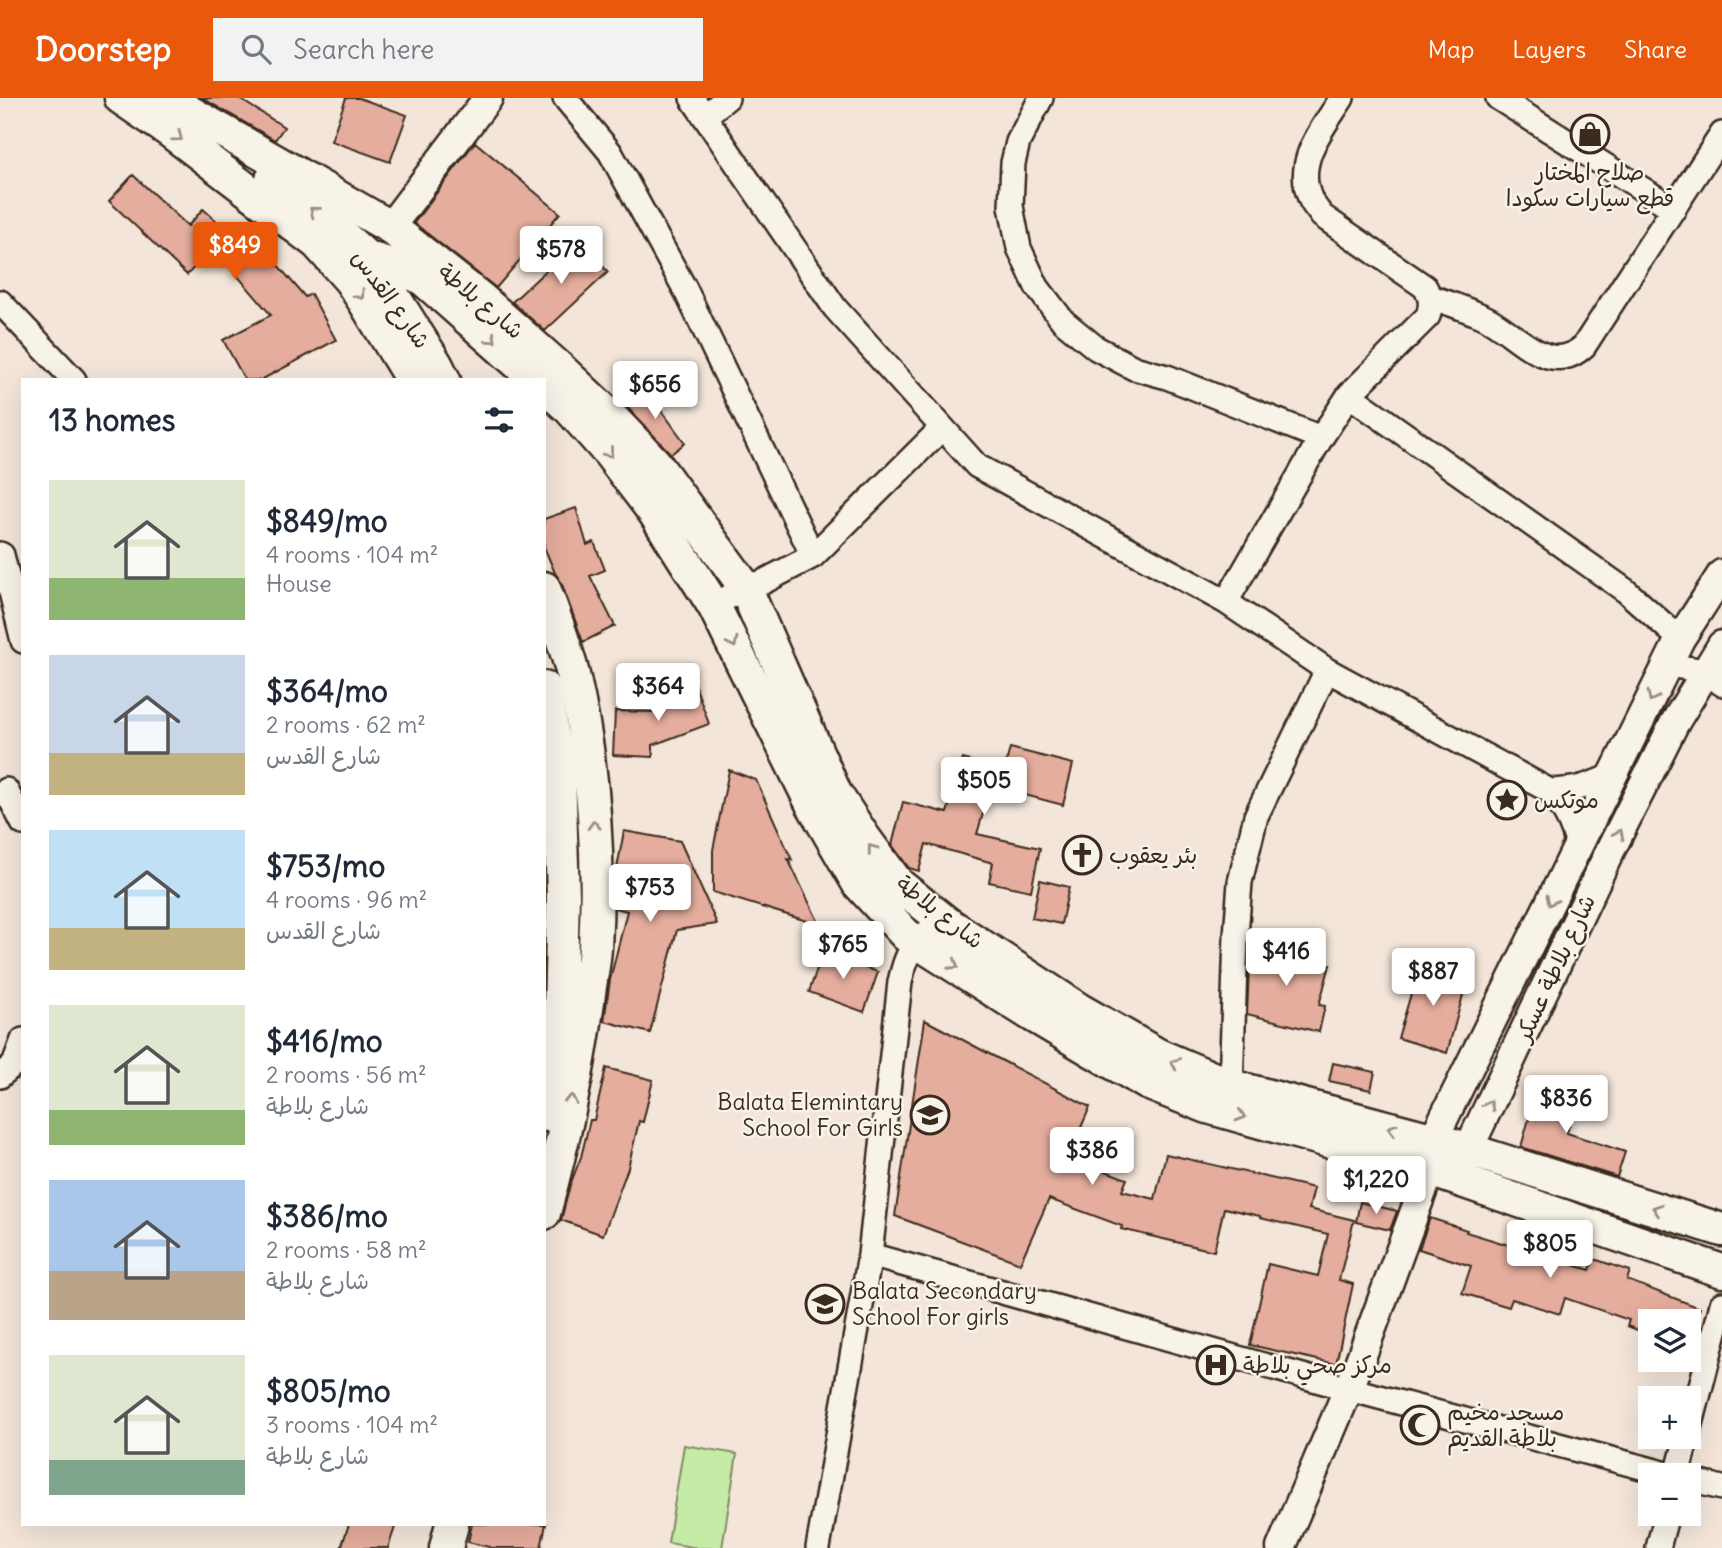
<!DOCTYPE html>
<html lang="en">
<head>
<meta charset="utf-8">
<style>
	body { margin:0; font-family:Delius,"Playpen Sans Arabic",sans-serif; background:#f2f2f3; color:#1f2937; height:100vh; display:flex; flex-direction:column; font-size:26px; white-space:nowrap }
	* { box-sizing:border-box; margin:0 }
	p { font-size:23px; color:#747a83 }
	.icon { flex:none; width:38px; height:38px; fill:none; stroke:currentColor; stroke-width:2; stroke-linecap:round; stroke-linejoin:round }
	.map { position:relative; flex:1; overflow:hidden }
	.panel { position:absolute; left:21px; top:280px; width:525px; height:1148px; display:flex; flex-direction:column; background:#fff; border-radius:0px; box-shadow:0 7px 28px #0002 }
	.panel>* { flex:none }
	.fabs { position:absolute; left:1638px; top:1211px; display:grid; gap:14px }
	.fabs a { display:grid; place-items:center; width:63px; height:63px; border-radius:0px; background:#fff; box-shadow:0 7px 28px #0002; font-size:35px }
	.price { position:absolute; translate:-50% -60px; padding:0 16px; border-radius:7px; background:#fff; color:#222; font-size:23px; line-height:46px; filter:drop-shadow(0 2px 4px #0008) }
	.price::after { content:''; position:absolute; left:50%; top:42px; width:21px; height:16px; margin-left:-10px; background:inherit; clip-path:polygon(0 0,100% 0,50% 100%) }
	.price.on { background:#ea580c; color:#fff }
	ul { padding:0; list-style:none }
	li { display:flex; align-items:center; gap:21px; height:175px; padding:0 28px }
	li span { display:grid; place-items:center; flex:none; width:196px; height:140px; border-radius:0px; color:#555 }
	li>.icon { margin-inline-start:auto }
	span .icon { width:84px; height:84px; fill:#fffc; stroke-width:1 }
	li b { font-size:30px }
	h2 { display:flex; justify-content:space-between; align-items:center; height:84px; padding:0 28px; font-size:30px }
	header { display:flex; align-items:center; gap:42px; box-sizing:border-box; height:98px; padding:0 35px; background:#ea580c; color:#fff }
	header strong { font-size:33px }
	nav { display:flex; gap:38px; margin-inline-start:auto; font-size:24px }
	.search { width:490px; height:63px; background:#f2f2f3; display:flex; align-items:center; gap:18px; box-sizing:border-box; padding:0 24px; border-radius:0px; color:#747a83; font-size:26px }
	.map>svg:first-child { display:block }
	.green { fill:#c4eca7; stroke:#808b62; stroke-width:2 }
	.building { fill:#e5ad9d; stroke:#3b2a1e; stroke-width:2 }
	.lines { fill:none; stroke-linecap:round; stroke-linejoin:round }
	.minor-casing { stroke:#3b2a1e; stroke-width:28 }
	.tertiary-casing { stroke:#3b2a1e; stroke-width:33 }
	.secondary-casing { stroke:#3b2a1e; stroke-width:37 }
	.minor { stroke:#f7f3e8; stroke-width:23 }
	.tertiary { stroke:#f7f3e8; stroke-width:28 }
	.secondary { stroke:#f7f3e8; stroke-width:32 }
	.oneway { stroke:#998e83 }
	.labels { text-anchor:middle; stroke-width:5; stroke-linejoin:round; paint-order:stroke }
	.poi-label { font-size:23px; fill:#3b2a1e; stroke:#f7f3e8; text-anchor:start }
	.street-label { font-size:23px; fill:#3b2a1e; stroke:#f7f3e8 }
</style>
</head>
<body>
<header>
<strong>Doorstep</strong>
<div class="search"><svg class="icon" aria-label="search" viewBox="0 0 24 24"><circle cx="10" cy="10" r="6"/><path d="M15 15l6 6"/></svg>Search here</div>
<nav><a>Map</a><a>Layers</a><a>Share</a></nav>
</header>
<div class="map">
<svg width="1722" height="1450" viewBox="0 0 1722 1450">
	<rect width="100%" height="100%" fill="#f3e5d9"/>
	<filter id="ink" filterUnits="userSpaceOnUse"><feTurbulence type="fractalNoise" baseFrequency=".0143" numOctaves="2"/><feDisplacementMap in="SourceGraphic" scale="14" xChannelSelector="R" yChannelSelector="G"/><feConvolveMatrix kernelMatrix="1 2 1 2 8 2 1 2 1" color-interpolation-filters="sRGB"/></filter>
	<g filter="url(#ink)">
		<path class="green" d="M 684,1347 L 737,1356 L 722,1450 L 698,1450 L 668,1445 Z"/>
		<path class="building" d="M 202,0 L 238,0 L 284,29 L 275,42 Z
			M 346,0 L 359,0 L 407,17 L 390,64 L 331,43 Z
			M 475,44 L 560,115 L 496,190 L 414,125 Z
			M 133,77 L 188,128 L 203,111 L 238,142 L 249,133 L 305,199 L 311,196 L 336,242 L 261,282 L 245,282 L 223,242 L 271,217 L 213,149 L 187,177 L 109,103 Z
			M 579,142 L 608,174 L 545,233 L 512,204 Z
			M 646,291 L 685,345 L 671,356 L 624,306 Z
			M 576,410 L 587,447 L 594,444 L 605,472 L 590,478 L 615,528 L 583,544 L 561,484 L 555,475 L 544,449 L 544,421 Z
			M 695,587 L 709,626 L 653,647 L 653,659 L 613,657 L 615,613 L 655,614 L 651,604 Z
			M 1010,650 L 1073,666 L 1063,707 L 991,688 L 977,736 L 1040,750 L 1031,793 L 989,784 L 993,765 L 926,746 L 919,773 L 909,770 L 892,747 L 903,704 L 947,715 L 963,661 L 1004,673 Z
			M 729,672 L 756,682 L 792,762 L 788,761 L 820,827 L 713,794 L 713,752 Z
			M 624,733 L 680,743 L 717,826 L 677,832 L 650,935 L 604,923 L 610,882 L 627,813 L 615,810 L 615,781 Z
			M 1040,782 L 1069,789 L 1061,826 L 1032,820 Z
			M 827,842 L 836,859 L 878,874 L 864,914 L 809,894 Z
			M 1250,846 L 1330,867 L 1319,907 L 1325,908 L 1319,934 L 1247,916 Z
			M 1420,865 L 1468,879 L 1447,955 L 1398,940 Z
			M 925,922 L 1090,1009 L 1068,1059 L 1127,1081 L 1122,1093 L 1155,1101 L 1166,1056 L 1314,1090 L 1309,1111 L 1354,1122 L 1339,1182 L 1353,1186 L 1336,1266 L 1250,1247 L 1268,1166 L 1318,1178 L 1328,1136 L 1260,1120 L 1260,1118 L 1224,1110 L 1214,1153 L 1121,1131 L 1122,1128 L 1049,1101 L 1020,1165 L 895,1118 Z
			M 1333,965 L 1375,974 L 1371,992 L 1329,983 Z
			M 606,970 L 653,982 L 643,1024 L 639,1023 L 628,1070 L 603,1137 L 561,1122 L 570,1087 L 581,1059 L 590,1022 L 594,1022 Z
			M 1538,989 L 1577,999 L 1567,1035 L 1625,1054 L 1617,1079 L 1521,1049 Z
			M 1360,1104 L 1397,1113 L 1390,1132 L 1356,1124 Z
			M 1430,1120 L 1467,1132 L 1466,1134 L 1590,1172 L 1594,1161 L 1630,1173 L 1627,1182 L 1700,1210 L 1695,1223 L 1650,1223 L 1650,1237 L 1627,1228 L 1629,1222 L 1565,1200 L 1560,1216 L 1512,1201 L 1509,1209 L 1462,1195 L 1471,1168 L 1419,1151 Z
			M 349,1426 L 396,1426 L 388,1450 L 341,1450 Z
			M 472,1426 L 546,1426 L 541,1450 L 493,1450 L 468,1444 Z"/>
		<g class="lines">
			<defs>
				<path id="minor" d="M 565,0 L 610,54 L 685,191 L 813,458
					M 692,0 L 835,210 L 977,368 L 1226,504 L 1327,572 L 1550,693 C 1565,712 1572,725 1578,748
					M 1041,0 L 1018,44 L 1013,65 L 1011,108 L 1019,150 L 1037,189 L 1063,223 L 1096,250 L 1134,270 L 1167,279 L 1321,340
					M 1498,0 L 1674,111
					M 705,18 L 727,0
					M 1431,199 C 1450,206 1470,212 1488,221 C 1518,237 1550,280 1584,248 L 1722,36
					M 0,204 L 74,282
					M 1349,297 L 1626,493 L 1680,541
					M 0,456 L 2,457 L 23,543
					M 1226,504 L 1321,340 L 1349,297 L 1428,218 C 1432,206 1431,200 1425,189 L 1322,118 C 1318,112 1312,106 1310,100 C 1294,63 1323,30 1342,0
					M 714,508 L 745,489 L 763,484 L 813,458 L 942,330
					M 1667,567 L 1706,573 L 1722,586
					M 6,692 L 23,725
					M 1550,693 C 1577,692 1588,688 1613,677
					M 0,978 L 14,966 L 23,942
					M 1231,988 L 1236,838 L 1240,784 L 1256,718 L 1327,572
					M 870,1157 L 1349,1291 L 1671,1377
					M 1689,1334 L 1722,1206
					M 1677,1377 L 1687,1339
					M 1689,1382 L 1722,1390
					M 818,1450 L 870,1157 L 900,884 C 905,861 909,851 926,835
					M 1658,1450 L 1667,1416"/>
				<path id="tertiary" d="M 390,129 L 488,0
					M 1448,1063 L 1468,1052 L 1610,753 L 1674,626 L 1722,547
					M 1281,1450 L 1358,1268 L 1430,1072 L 1433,1042 L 1680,541 L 1722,476"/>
				<path id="secondary" d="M 121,0 L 171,34 L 317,145 L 389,166 L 422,180 L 537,282
					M 165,0 L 390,129 L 480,200 L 558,269 L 612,320 L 654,364 L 745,489 L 835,695 L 865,741 L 898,786 L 947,825 L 1078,911 L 1158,957 L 1231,988 L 1450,1046 L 1722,1132
					M 272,81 L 316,114 L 366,159 L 397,204 L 436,266 L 444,282
					M 318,146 L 350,182 L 364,203 L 412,282
					M 544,288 L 570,311 L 610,356 L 654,414 L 714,508 L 812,706 L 858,785 L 906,837 L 1029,915 L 1147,985 L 1208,1009 L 1430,1072 L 1722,1173
					M 544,490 C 555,520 567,550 574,581 C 594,666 600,763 595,850 C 594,867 590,885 588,903 C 579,974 563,1045 544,1115
					M 544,590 L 559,674 L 563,798 L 560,915 L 549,994 L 544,1017
					M 446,1450 L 452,1426"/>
			</defs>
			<use href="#minor" class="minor-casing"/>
			<use href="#tertiary" class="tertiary-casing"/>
			<use href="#secondary" class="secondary-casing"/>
			<use href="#minor" class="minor"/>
			<use href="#tertiary" class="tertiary"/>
			<use href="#secondary" class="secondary"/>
		</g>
		<defs><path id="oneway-chevron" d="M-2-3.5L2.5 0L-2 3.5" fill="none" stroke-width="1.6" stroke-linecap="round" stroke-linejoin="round" transform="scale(1.75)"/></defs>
		<g class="oneway">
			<use href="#oneway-chevron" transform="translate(178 39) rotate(37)"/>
			<use href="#oneway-chevron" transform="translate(314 113) rotate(-141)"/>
			<use href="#oneway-chevron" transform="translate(360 197) rotate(55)"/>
			<use href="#oneway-chevron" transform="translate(492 241) rotate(42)"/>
			<use href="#oneway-chevron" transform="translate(609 355) rotate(50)"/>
			<use href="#oneway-chevron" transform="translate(733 545) rotate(64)"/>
			<use href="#oneway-chevron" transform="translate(1652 599) rotate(116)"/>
			<use href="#oneway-chevron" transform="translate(594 727) rotate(-92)"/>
			<use href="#oneway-chevron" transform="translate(1619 736) rotate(-64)"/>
			<use href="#oneway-chevron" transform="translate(872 751) rotate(-127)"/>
			<use href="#oneway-chevron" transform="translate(1551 803) rotate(116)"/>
			<use href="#oneway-chevron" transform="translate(954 867) rotate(33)"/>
			<use href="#oneway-chevron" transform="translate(1175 965) rotate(-157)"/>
			<use href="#oneway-chevron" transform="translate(571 1001) rotate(-79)"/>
			<use href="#oneway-chevron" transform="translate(1489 1007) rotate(-65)"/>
			<use href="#oneway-chevron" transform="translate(1241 1018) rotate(16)"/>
			<use href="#oneway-chevron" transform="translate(1392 1031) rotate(-165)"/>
			<use href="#oneway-chevron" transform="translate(1657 1111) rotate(-162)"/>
		</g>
	</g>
	<defs>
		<symbol id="shop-ring" viewBox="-11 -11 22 22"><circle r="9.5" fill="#f7f3e8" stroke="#3b2a1e" stroke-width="1.5"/><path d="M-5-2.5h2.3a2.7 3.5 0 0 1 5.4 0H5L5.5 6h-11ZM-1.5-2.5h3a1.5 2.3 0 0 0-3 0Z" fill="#3b2a1e"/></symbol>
		<symbol id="sight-ring" viewBox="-11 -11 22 22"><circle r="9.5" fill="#f7f3e8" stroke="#3b2a1e" stroke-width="1.5"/><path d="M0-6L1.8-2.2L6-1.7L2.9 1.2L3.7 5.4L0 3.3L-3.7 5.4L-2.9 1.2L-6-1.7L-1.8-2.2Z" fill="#3b2a1e"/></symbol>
		<symbol id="church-ring" viewBox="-11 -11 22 22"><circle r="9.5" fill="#f7f3e8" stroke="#3b2a1e" stroke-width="1.5"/><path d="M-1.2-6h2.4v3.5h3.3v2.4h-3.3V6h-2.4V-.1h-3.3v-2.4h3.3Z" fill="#3b2a1e"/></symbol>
		<symbol id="school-ring" viewBox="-11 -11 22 22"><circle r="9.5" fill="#f7f3e8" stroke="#3b2a1e" stroke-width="1.5"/><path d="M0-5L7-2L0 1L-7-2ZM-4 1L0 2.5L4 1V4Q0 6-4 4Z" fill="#3b2a1e"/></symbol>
		<symbol id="hospital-ring" viewBox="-11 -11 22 22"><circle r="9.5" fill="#f7f3e8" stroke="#3b2a1e" stroke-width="1.5"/><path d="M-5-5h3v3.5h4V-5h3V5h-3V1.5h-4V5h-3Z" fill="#3b2a1e"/></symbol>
		<symbol id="mosque-ring" viewBox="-11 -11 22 22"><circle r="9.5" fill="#f7f3e8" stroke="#3b2a1e" stroke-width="1.5"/><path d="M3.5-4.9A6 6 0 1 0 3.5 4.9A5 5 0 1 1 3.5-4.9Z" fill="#3b2a1e"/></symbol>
	</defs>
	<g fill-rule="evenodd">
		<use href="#shop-ring" x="1568" y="14" width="44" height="44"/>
		<use href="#sight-ring" x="1485" y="680" width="44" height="44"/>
		<use href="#church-ring" x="1060" y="735" width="44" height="44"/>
		<use href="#school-ring" x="908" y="995" width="44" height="44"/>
		<use href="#school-ring" x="803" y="1184" width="44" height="44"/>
		<use href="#hospital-ring" x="1194" y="1245" width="44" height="44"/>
		<use href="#mosque-ring" x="1398" y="1305" width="44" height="44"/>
	</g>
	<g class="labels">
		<g class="poi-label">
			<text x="1590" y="82" text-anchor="middle">صلاح المختار<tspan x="1590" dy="26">قطع سيارات سكودا</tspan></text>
			<text x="1534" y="710">موتكس</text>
			<text x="1109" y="765">بئر يعقوب</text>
			<text x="903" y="1012" text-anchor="end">Balata Elemintary<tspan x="903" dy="26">School For Girls</tspan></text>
			<text x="852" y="1201">Balata Secondary<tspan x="852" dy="26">School For girls</tspan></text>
			<text x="1243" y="1275">مركز صحي بلاطة</text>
			<text x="1447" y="1322">مسجد مخيم<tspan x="1447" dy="26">بلاطة القديم</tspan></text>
		</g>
		<g class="street-label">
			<text transform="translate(391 201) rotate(54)" y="8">شارع القدس</text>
			<text transform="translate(481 203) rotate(40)" y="8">شارع بلاطة</text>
			<text transform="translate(940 814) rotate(38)" y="8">شارع بلاطة</text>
			<text transform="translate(1555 870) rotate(-65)" y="8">شارع بلاطة عسكر</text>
		</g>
	</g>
</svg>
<div class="fabs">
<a><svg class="icon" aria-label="layers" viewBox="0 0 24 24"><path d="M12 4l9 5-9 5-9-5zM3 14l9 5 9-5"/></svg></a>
<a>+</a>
<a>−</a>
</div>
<b class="price on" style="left:235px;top:184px">$849</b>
<b class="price" style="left:561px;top:188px">$578</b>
<b class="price" style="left:655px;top:323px">$656</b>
<b class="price" style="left:658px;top:625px">$364</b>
<b class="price" style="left:984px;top:719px">$505</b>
<b class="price" style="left:650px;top:826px">$753</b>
<b class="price" style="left:843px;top:883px">$765</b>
<b class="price" style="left:1286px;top:890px">$416</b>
<b class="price" style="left:1433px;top:910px">$887</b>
<b class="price" style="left:1566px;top:1037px">$836</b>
<b class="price" style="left:1092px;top:1089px">$386</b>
<b class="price" style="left:1376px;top:1118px">$1,220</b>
<b class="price" style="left:1550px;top:1182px">$805</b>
<section class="panel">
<h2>13 homes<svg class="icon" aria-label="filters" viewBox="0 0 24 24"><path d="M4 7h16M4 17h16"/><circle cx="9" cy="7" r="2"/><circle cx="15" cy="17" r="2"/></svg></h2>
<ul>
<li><span style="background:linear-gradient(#dfe7d0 70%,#8fb573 0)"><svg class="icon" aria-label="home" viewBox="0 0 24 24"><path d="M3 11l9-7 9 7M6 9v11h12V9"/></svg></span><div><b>$849/mo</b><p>4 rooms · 104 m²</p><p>House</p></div></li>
<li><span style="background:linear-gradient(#c9d6e8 70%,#c2b280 0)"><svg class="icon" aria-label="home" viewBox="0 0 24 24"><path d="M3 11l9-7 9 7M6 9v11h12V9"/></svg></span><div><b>$364/mo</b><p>2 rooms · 62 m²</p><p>شارع القدس</p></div></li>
<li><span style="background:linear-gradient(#bfe0f5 70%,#c2b280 0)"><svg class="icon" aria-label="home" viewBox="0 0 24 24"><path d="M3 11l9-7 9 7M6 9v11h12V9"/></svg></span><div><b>$753/mo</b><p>4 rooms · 96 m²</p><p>شارع القدس</p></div></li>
<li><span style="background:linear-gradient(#dfe7d0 75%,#8fb573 0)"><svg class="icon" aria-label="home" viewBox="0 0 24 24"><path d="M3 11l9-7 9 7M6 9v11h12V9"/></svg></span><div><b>$416/mo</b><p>2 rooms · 56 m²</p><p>شارع بلاطة</p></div></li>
<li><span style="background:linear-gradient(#a9c7e8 65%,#b9a48a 0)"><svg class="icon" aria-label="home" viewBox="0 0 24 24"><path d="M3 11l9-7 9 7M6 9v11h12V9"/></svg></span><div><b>$386/mo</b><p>2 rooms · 58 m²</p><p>شارع بلاطة</p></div></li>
<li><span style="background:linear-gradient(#dfe7d0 75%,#7fa58c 0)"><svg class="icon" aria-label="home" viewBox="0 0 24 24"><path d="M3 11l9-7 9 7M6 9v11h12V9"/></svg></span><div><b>$805/mo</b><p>3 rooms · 104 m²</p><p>شارع بلاطة</p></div></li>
</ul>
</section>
</div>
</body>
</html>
